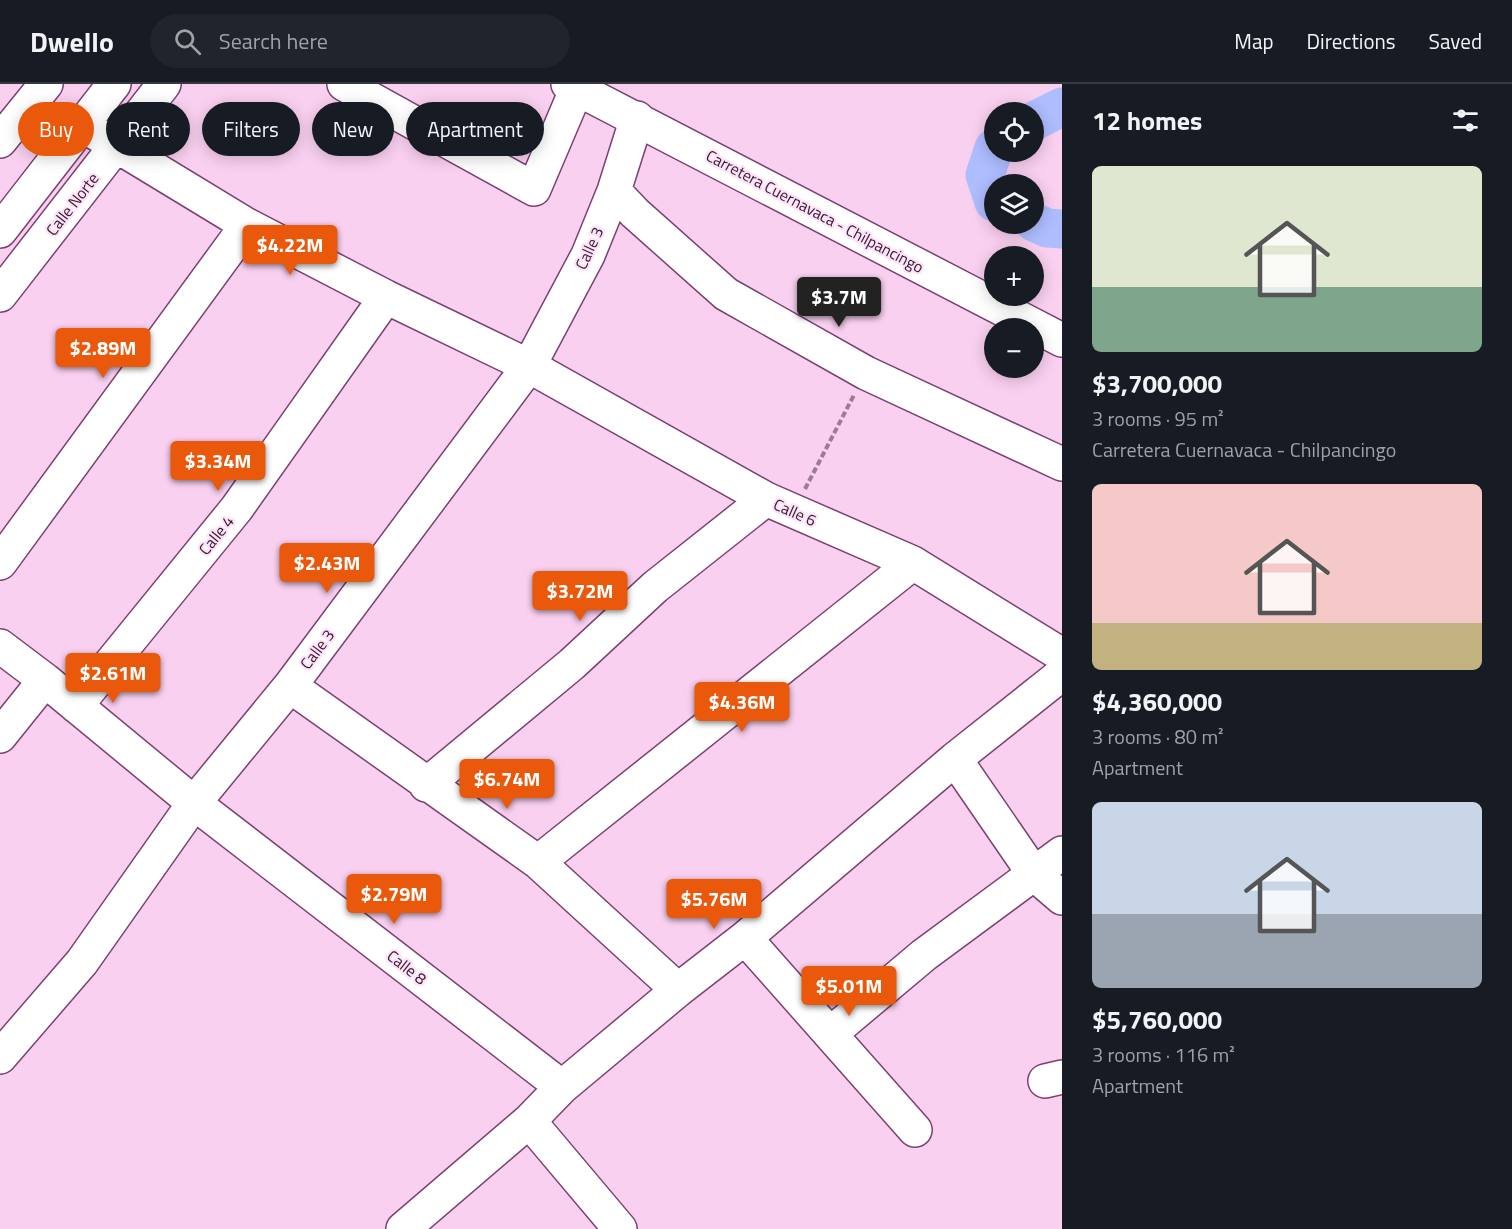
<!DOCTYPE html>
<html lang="en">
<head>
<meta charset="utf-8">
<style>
	body { margin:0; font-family:"Titillium Web",sans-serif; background:#20242c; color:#f1f3f6; height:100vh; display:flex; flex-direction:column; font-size:22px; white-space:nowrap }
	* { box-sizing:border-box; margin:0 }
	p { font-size:20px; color:#9ea1a6 }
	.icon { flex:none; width:33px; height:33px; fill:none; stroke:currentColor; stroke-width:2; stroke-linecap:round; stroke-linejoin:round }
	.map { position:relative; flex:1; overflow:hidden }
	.drawer { display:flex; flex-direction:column; background:#171b24; width:450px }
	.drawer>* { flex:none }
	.hud { position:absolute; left:18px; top:18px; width:570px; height:54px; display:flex; gap:12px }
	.tools { position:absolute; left:984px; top:18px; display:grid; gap:12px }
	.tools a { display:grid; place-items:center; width:60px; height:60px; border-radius:50%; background:#171b24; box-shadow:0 3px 15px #0003; font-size:30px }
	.price { position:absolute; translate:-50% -51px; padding:0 14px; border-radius:6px; background:#ea580c; color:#fff; font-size:20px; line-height:39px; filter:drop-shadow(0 2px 3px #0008) }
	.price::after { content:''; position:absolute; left:50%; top:36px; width:18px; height:14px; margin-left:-9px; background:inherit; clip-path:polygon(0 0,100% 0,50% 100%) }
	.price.selected { background:#222; color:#fff }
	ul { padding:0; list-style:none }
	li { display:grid; align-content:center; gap:12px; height:318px; padding:0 30px }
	li span { display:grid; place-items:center; height:186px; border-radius:9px; color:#555 }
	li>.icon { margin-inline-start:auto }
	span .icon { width:108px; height:108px; fill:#fffc; stroke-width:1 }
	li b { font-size:26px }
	h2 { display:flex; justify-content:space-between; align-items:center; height:72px; padding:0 30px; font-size:26px }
	.pill { padding:0 21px; border-radius:27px; background:#171b24; box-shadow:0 3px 15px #0003; font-size:21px; line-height:54px }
	.pill.selected { background:#ea580c; color:#fff }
	header { display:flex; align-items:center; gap:36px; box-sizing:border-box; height:84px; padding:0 30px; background:#171b24; border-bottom:2px solid #363941 }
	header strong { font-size:28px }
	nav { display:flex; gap:33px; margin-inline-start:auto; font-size:21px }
	.search { width:420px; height:54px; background:#20242c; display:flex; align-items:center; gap:15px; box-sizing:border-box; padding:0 21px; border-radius:33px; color:#9ea1a6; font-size:22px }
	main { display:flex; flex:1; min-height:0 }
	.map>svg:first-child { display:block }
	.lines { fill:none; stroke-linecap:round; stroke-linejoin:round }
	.river { stroke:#aebdfe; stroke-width:39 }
	.minor-casing { stroke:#7b4171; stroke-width:36 }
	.major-casing { stroke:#7b4171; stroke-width:36 }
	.path { stroke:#9c7b95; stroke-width:4; stroke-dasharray:6 3; stroke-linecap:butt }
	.minor { stroke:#fff; stroke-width:33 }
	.major { stroke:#fff; stroke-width:33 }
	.labels { text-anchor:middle; stroke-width:4.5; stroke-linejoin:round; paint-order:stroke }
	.street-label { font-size:16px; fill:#331a2e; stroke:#fee2f8 }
</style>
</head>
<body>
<header>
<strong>Dwello</strong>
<div class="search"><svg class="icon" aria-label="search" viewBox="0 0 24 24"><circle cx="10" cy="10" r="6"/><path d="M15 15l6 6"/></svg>Search here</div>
<nav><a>Map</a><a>Directions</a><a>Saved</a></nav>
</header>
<main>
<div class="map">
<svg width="1062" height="1145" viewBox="0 0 1062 1145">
	<rect width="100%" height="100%" fill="#f9d0f0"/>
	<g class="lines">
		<path class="river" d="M 1034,37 L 1062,23
			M 994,64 L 985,91 L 994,118
			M 1034,138 L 1047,144 L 1062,145"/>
		<defs>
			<path id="minor" d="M 344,0 L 534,105 L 577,4
				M 84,42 L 247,141 L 386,213 L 529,282 L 766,415 L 913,479 L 1062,571
				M 0,57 L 46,0
				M 614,107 L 635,129 L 726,210 L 866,289 L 1062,380
				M 0,147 L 114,0
				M 0,211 L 164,0
				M 0,479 L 247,141
				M 0,562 L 45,596 L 194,719 L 562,1003
				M 290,602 L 538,778 L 678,906
				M 76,622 L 237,424 L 386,213
				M 0,652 L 45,596
				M 955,675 L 1034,790 L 1062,814
				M 426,701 L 572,580 L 655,503 L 766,415
				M 538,778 L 913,479
				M 745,854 L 915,1046
				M 830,950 L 924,871 L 1062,769
				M 0,973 L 82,878 L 194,719 L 290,602 L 529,282 L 588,171 L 614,107 L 637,34
				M 1045,997 L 1062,993
				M 529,1037 L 620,1145
				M 403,1145 L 529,1037 L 562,1003 L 678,906 L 745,854 L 955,675 L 1062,590"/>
			<path id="major" d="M 568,0 L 1062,256"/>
		</defs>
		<use href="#minor" class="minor-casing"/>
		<use href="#major" class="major-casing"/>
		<path class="path" d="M 805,405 L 854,311"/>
		<use href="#minor" class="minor"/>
		<use href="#major" class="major"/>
	</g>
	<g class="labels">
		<g class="street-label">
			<text transform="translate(72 120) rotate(-52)" y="6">Calle Norte</text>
			<text transform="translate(815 127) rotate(28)" y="6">Carretera Cuernavaca - Chilpancingo</text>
			<text transform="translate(589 164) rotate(-65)" y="6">Calle 3</text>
			<text transform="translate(795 428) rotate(24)" y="6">Calle 6</text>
			<text transform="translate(216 451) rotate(-51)" y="6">Calle 4</text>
			<text transform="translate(317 565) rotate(-53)" y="6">Calle 3</text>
			<text transform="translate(407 883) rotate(38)" y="6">Calle 8</text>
		</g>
	</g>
</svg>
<div class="tools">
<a><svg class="icon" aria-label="locate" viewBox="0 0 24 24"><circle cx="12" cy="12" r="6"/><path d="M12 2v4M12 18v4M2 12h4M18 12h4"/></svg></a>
<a><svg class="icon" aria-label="layers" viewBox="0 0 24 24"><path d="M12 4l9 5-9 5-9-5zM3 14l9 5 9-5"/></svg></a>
<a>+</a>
<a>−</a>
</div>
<b class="price" style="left:290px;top:192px">$4.22M</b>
<b class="price selected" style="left:839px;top:244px">$3.7M</b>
<b class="price" style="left:103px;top:295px">$2.89M</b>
<b class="price" style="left:218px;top:408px">$3.34M</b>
<b class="price" style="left:327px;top:510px">$2.43M</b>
<b class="price" style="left:580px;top:538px">$3.72M</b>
<b class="price" style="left:113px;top:620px">$2.61M</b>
<b class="price" style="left:742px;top:649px">$4.36M</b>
<b class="price" style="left:507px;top:726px">$6.74M</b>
<b class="price" style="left:394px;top:841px">$2.79M</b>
<b class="price" style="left:714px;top:846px">$5.76M</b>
<b class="price" style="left:849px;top:933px">$5.01M</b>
<div class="hud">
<a class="pill selected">Buy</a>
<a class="pill">Rent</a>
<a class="pill">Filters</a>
<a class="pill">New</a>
<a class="pill">Apartment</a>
</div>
</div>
<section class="drawer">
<h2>12 homes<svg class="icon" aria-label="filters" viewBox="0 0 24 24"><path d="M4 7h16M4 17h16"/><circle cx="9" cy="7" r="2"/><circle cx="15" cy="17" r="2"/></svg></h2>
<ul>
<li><span style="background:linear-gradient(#dfe7d0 65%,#7fa58c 0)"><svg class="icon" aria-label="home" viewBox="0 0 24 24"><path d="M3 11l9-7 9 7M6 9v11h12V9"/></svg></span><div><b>$3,700,000</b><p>3 rooms · 95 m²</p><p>Carretera Cuernavaca - Chilpancingo</p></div></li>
<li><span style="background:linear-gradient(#f6c9c9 75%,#c2b280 0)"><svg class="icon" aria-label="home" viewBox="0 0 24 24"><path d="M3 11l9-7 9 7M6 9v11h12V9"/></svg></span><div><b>$4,360,000</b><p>3 rooms · 80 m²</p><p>Apartment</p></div></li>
<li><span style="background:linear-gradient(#c9d6e8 60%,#9aa5b1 0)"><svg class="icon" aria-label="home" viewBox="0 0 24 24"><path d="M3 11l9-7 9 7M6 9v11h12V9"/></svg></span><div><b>$5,760,000</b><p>3 rooms · 116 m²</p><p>Apartment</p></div></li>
</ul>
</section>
</main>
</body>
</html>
